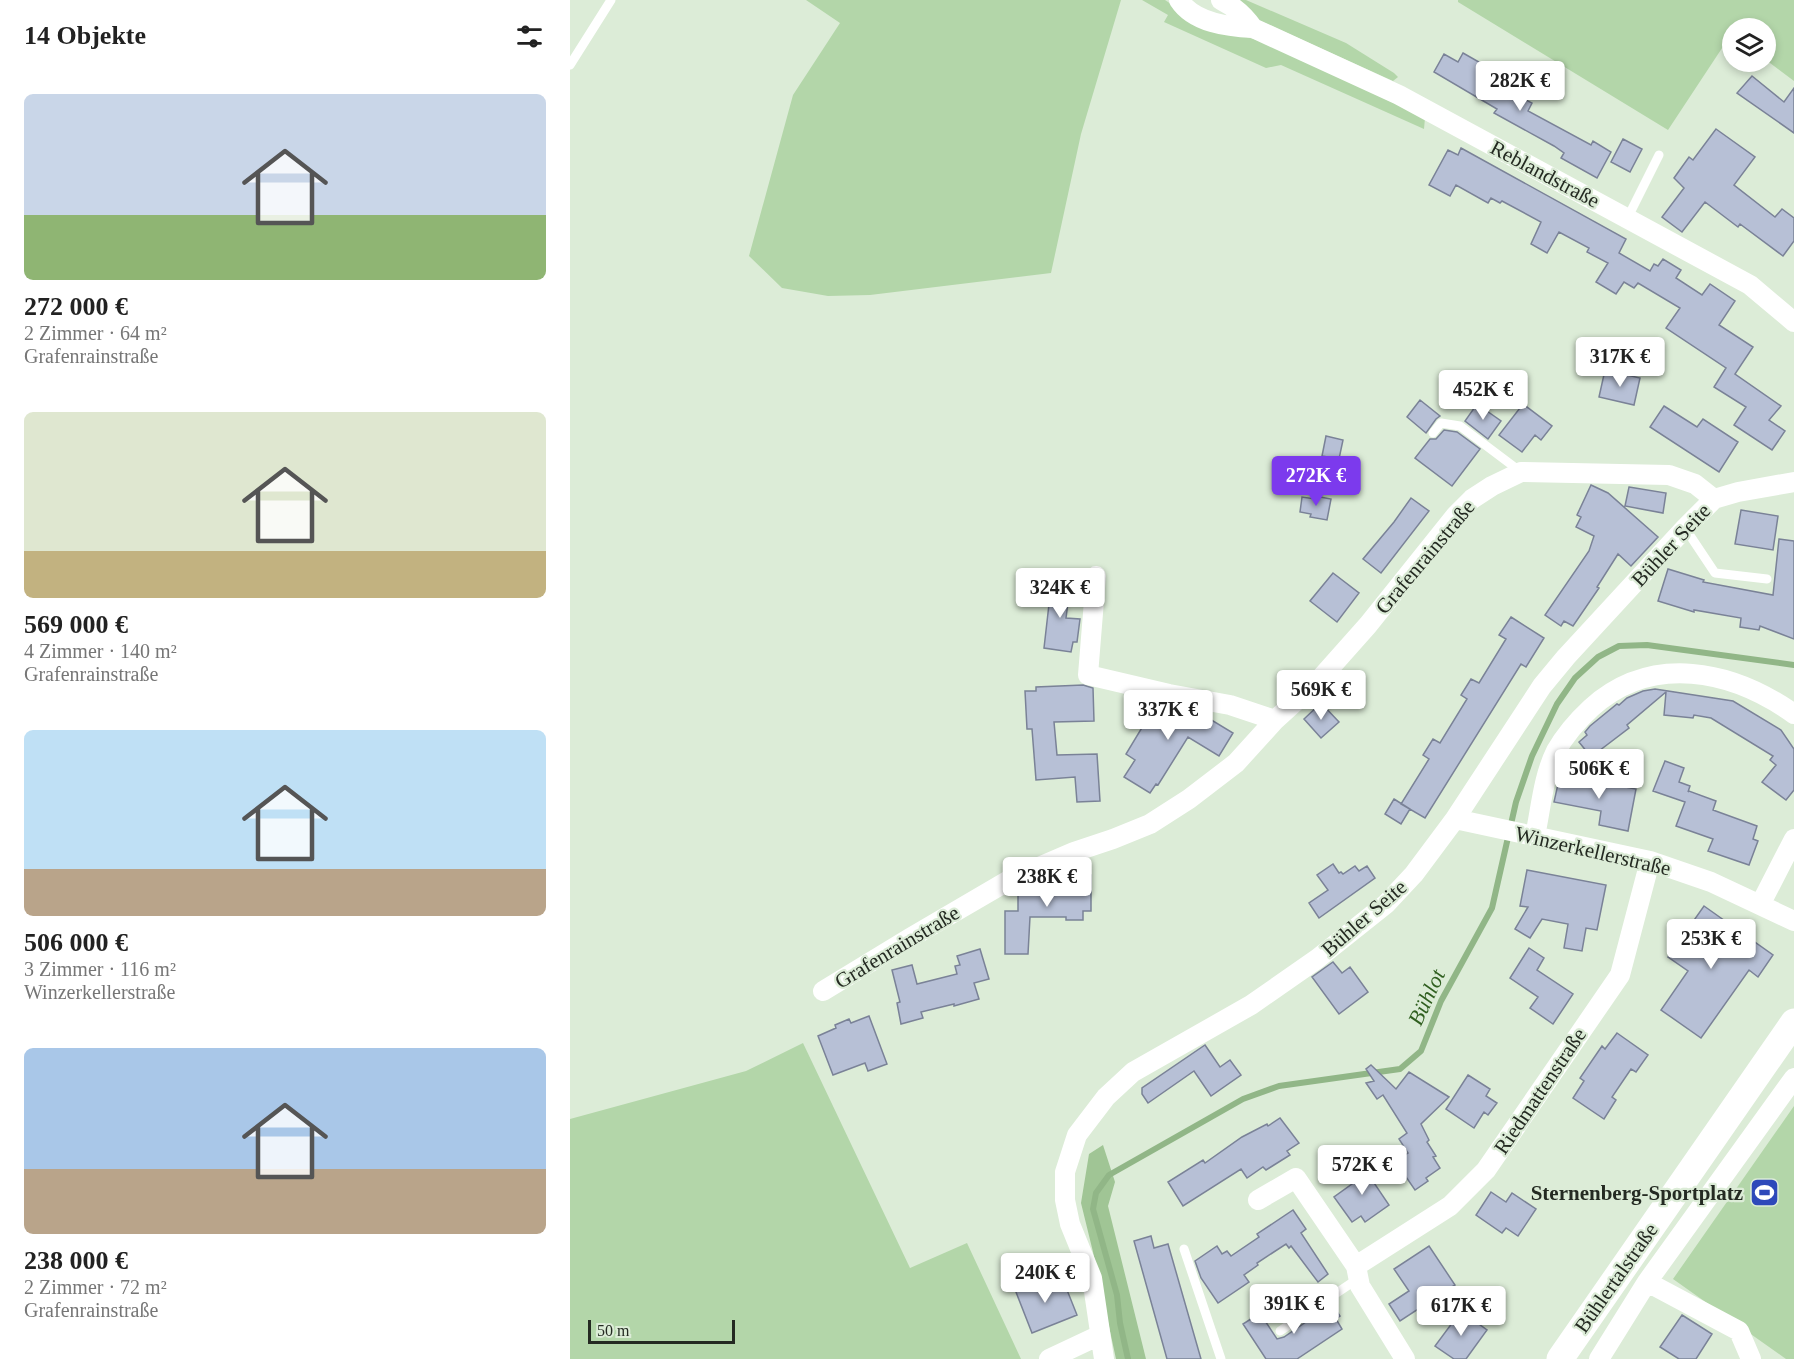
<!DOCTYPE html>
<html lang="de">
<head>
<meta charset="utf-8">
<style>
	body { margin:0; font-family:Georgia,serif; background:#f2f2f2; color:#222; height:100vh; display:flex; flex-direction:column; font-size:22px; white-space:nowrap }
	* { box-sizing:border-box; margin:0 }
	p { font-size:20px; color:#767676 }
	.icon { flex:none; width:33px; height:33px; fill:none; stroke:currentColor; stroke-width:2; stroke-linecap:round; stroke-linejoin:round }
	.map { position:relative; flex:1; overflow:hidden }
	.panel { display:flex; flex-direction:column; background:#fff; width:570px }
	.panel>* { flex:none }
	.tools { position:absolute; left:1152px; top:18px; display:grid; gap:12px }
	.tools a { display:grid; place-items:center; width:54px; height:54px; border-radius:50%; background:#fff; box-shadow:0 3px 9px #0003; font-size:30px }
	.scale { position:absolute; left:18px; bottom:15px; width:147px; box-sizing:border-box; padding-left:6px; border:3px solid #242a22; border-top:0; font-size:16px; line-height:21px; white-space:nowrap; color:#242a22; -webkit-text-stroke:4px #dcecd7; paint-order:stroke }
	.price { position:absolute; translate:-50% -51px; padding:0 14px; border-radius:6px; background:#fff; color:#222; font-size:20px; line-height:39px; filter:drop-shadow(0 2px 3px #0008) }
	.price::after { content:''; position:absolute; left:50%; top:36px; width:18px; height:14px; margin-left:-9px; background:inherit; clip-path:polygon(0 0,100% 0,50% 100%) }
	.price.on { background:#7c3aed; color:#fff }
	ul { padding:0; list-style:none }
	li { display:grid; align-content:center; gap:12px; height:318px; padding:0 24px }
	li span { display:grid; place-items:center; height:186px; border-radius:9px; color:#555 }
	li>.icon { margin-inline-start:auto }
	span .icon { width:108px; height:108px; fill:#fffc; stroke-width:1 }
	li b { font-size:26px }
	h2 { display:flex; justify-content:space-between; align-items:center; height:72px; padding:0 24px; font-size:26px }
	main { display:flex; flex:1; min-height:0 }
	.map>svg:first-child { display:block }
	.green { fill:#b3d6a9 }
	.forest { fill:#a0c595 }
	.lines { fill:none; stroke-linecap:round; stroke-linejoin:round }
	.stream { stroke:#91b687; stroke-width:6 }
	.building { fill:#b7c0d6; stroke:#7a8297; stroke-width:1.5 }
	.service { stroke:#fff; stroke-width:9 }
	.minor { stroke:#fff; stroke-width:20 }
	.secondary { stroke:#fff; stroke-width:27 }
	.labels { text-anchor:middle; stroke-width:4.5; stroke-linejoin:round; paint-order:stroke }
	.street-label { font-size:21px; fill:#242a22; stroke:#dcecd7 }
	.poi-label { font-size:21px; font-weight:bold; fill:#242a22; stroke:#dcecd7; text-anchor:end }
	.water-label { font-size:22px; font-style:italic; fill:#305f20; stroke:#dcecd7 }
</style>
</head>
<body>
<main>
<section class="panel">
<h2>14 Objekte<svg class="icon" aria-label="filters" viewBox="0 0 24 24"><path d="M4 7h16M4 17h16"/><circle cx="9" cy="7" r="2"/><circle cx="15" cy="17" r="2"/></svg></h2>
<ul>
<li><span style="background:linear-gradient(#c9d6e8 65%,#8fb573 0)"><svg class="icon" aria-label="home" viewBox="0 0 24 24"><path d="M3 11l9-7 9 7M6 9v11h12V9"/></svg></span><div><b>272 000 €</b><p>2 Zimmer · 64 m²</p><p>Grafenrainstraße</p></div></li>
<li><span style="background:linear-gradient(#dfe7d0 75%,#c2b280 0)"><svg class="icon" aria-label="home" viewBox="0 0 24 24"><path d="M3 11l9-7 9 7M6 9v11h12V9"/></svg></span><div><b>569 000 €</b><p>4 Zimmer · 140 m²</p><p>Grafenrainstraße</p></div></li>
<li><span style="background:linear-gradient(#bfe0f5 75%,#b9a48a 0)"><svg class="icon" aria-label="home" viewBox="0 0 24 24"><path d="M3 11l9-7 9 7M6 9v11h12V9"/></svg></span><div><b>506 000 €</b><p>3 Zimmer · 116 m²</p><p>Winzerkellerstraße</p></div></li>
<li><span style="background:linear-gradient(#a9c7e8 65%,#b9a48a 0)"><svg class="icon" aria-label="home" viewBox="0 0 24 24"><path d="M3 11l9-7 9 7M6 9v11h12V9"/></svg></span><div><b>238 000 €</b><p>2 Zimmer · 72 m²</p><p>Grafenrainstraße</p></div></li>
</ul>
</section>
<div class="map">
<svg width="1224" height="1359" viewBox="0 0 1224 1359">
	<rect width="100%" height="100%" fill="#dcecd7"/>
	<path class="green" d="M 236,0 L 551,0 L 511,134 L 481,273 L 300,295 L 258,296 L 212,288 L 179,256 L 223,95 L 270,23 Z
		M 572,0 L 595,0 L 622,18 L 650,30 L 684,39 L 728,57 L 855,118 L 854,129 L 711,65 L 696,68 L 594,22 L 598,15 Z
		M 660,0 L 676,0 L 776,43 L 824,73 L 828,77 L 823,81 L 686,19 Z
		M 888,0 L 1224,0 L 1224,81 L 1196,60 L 1196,28 L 1162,28 L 1162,37 L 1160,36 L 1098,130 L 888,2 Z
		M 233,1043 L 340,1268 L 397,1243 L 451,1359 L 0,1359 L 0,1119 L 176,1071 Z
		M 1224,1106 L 1224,1359 L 1216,1359 L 1103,1279 Z"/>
	<path class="forest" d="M 533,1145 L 545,1182 L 538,1206 L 576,1359 L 546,1359 L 523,1252 L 511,1203 L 519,1154 Z"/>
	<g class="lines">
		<path class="stream" d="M 558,1359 L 550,1323 L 547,1295 L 523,1209 L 526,1193 L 539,1175 L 673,1099 L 709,1086 L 830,1069 L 851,1051 L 871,1001 L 922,908 L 946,802 L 962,756 L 987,704 L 1005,678 L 1028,657 L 1049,646 L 1077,645 L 1224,665"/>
	</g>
	<path class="building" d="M 893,53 L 923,70 L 921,74 L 952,93 L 950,97 L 962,103 L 958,111 L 1021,145 L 1023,141 L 1041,152 L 1027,178 L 991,158 L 994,153 L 984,146 L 924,113 L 927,109 L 864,72 L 874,54 L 888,62 Z
		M 1182,76 L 1214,102 L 1224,88 L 1224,133 L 1167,93 Z
		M 1146,129 L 1185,157 L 1164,185 L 1205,217 L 1212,209 L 1224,218 L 1224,241 L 1213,256 L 1170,224 L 1168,227 L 1135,202 L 1112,232 L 1092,217 L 1114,188 L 1104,178 L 1119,157 L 1123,160 Z
		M 1053,139 L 1072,149 L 1060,172 L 1041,162 Z
		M 891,148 L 1056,239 L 1049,253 L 1080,271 L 1084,264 L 1088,266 L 1093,259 L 1111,270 L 1106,278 L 1132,295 L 1140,284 L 1165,301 L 1149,325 L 1183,347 L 1165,374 L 1211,406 L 1199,420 L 1215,431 L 1202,450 L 1164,425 L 1176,407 L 1144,387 L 1156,368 L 1096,328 L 1110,308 L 1068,283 L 1064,288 L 1054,282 L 1046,294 L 1026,282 L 1038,263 L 1017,252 L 1019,248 L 989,232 L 977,253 L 961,244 L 971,222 L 932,201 L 930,203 L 921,198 L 918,203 L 886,185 L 880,196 L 859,185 L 878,150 L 888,155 Z
		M 1035,370 L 1070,378 L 1064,405 L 1029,397 Z
		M 850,400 L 870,416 L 866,419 L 856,433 L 837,417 Z
		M 907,404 L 931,421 L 918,439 L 895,421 Z
		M 953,404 L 982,426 L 971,440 L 965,435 L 952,452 L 929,435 Z
		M 1094,406 L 1127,427 L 1133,419 L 1168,442 L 1149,472 L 1080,427 Z
		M 874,430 L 887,432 L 910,449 L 882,486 L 845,458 L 860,439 L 866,439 Z
		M 756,436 L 773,440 L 769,459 L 752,456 Z
		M 1021,485 L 1038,493 L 1088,537 L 1061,566 L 1048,554 L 1027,587 L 1029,588 L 1003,626 L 994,621 L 991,626 L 975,615 L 1019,551 L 1024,536 L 1006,527 L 1011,517 L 1007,515 Z
		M 1059,487 L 1096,493 L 1093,513 L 1055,506 Z
		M 745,496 L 761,499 L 757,520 L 740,517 L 741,514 L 730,512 L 732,497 L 745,499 Z
		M 841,498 L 859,511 L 811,573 L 793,559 L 824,522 Z
		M 1171,510 L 1208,516 L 1203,550 L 1165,544 Z
		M 1209,539 L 1224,541 L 1224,639 L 1190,626 L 1189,630 L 1170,627 L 1171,618 L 1124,610 L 1124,612 L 1088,601 L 1098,569 L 1134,580 L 1133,582 L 1203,595 Z
		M 763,573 L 789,593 L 767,622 L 740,601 Z
		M 482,578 L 501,580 L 496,618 L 510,619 L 507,642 L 503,642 L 501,652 L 474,648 Z
		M 941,617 L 974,638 L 956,667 L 951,664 L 855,818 L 831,804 L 859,759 L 853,755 L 863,739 L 870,743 L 897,699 L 891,695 L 901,679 L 909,683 L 936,639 L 929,635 Z
		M 513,685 L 523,688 L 524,721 L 484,722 L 487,755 L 527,754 L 530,801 L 507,802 L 505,777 L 466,780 L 462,729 L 457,729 L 455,691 L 466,691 L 466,687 Z
		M 1085,689 L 1163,701 L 1211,730 L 1224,749 L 1224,790 L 1216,800 L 1192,782 L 1206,765 L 1200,760 L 1203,756 L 1141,718 L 1124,715 L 1123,718 L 1094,715 L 1096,692 L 1057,725 L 1059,728 L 1021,757 L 1009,742 L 1017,735 L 1015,732 L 1020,726 L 1047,704 L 1049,705 L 1057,698 L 1073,691 Z
		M 569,699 L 601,706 L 625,721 L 630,713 L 663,733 L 649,756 L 618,737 L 588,785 L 586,784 L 580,793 L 554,777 L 565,760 L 556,754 L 576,721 L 561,712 Z
		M 751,703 L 769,722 L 751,738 L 734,719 Z
		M 1095,761 L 1114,768 L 1109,782 L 1120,786 L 1118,792 L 1119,791 L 1146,801 L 1143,810 L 1187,826 L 1183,839 L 1188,841 L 1179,865 L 1138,851 L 1143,839 L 1106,826 L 1115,802 L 1083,791 Z
		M 990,775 L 1066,789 L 1058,831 L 1029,825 L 1031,811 L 984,802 Z
		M 824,799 L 840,809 L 831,824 L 815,814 Z
		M 763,864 L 769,873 L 771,872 L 773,874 L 785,866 L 789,871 L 797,866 L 805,878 L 749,918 L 739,903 L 758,890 L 747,875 Z
		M 957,870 L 1036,885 L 1027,930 L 1016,928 L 1012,951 L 994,948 L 998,924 L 972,919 L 960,938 L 945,929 L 958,907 L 950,906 Z
		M 490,875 L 521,875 L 521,911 L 513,911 L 513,920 L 496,920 L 496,917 L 460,917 L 458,954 L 435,954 L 435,911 L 448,911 L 448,894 L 466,894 L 466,881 L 490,879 Z
		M 1134,906 L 1203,955 L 1188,977 L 1179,970 L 1131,1038 L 1091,1010 L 1118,971 L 1098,957 Z
		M 959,948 L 974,958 L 967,970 L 1003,994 L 983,1024 L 960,1008 L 968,997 L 940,978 Z
		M 410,949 L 419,979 L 404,983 L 409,999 L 384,1006 L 384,1004 L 351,1012 L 353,1018 L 331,1024 L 327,1003 L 330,1002 L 322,970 L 342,965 L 347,984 L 387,974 L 385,966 L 390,965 L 387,956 Z
		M 763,962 L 772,973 L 780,967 L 798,992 L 769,1014 L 742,977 Z
		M 299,1016 L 317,1064 L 298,1071 L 295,1063 L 263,1075 L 248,1036 L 266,1028 L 265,1025 L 279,1019 L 281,1023 Z
		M 1047,1033 L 1078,1055 L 1066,1072 L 1061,1069 L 1042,1097 L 1046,1100 L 1034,1119 L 1003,1098 L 1014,1081 L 1010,1078 L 1032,1046 L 1035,1049 Z
		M 635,1045 L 650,1067 L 660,1060 L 671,1075 L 641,1096 L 624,1071 L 578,1103 L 572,1094 L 572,1088 Z
		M 801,1065 L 826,1089 L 839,1072 L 879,1097 L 851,1124 L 859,1140 L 857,1142 L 866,1156 L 863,1157 L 870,1168 L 856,1178 L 858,1181 L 845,1190 L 825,1161 L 838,1153 L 829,1139 L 837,1133 L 813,1095 L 807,1099 L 796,1083 L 804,1081 L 796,1069 Z
		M 898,1075 L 920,1089 L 916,1096 L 927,1103 L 918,1115 L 914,1112 L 904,1128 L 876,1109 Z
		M 710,1118 L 729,1143 L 717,1151 L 720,1155 L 696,1170 L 693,1167 L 677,1178 L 671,1169 L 613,1206 L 598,1182 L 633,1160 L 635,1163 L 672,1137 L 697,1124 L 698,1126 Z
		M 797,1161 L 805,1173 L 800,1177 L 819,1205 L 795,1222 L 791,1216 L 782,1222 L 764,1197 L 786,1181 L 780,1173 Z
		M 921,1192 L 936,1202 L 942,1193 L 966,1209 L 948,1236 L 936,1228 L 932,1233 L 906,1215 Z
		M 723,1210 L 736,1229 L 731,1233 L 758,1274 L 748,1282 L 721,1246 L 719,1248 L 716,1244 L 687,1263 L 688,1265 L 674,1275 L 679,1282 L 648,1303 L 631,1278 L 625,1261 L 647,1246 L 652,1254 L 657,1251 L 661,1256 L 689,1237 L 687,1234 Z
		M 581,1236 L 584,1248 L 598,1244 L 631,1359 L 597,1359 L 564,1241 Z
		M 859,1246 L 885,1285 L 830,1321 L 819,1304 L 839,1291 L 824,1269 Z
		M 467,1278 L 471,1288 L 493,1280 L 507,1315 L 462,1333 L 444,1287 Z
		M 762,1304 L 770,1316 L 766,1319 L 772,1329 L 727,1359 L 696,1359 L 673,1324 L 690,1313 L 707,1339 L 714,1337 Z
		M 891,1311 L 917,1330 L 896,1359 L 884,1359 L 865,1346 Z
		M 1112,1315 L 1142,1334 L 1126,1359 L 1109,1359 L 1090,1347 Z"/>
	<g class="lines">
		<path class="service" d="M 0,65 L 41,0
			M 1057,219 L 1089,155
			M 863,433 L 871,423 L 890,426 L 951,472
			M 1115,528 L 1145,573 L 1197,579
			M 614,1249 L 651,1359
			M 710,1331 L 789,1278"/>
		<path class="minor" d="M 609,0 C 624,23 658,27 683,28 L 829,95 L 1180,285 L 1224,322
			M 651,0 C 665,7 674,15 683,28
			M 526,576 L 518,675 L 599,694 L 660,705 L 705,720
			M 885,819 L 1080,861 L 1141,882 L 1224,921
			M 965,836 C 971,808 973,777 986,751 C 995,735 1007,721 1021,708 C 1082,653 1162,670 1224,714
			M 1190,905 L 1224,839
			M 253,991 L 340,938 L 441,879 L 504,852 L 543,839 L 580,824 L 619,799 L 666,763 L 705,720 L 750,679 L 798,625 L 886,515 L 902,499 L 922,486 L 951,472 L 1099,475 L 1125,484 L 1144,499
			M 688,1200 L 726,1178 L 786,1266
			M 1077,1282 L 1169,1331 L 1181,1359
			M 479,1359 L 530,1335
			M 534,1359 L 522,1278 L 500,1224 L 495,1200 L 495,1172 L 507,1135 L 536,1097 L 563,1072 L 681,1005 L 747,959 L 816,904 L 844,874 L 885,819 L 972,686 L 996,657 L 1115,528 L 1144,499 L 1168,492 L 1224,482
			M 835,1359 L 790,1286 L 786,1266 L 880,1206 L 916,1170 L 1050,975 L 1080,861
			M 1029,1359 L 1077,1282 L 1224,1078"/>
		<path class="secondary" d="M 990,1359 L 1224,1022"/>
	</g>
	<defs>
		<symbol id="stadium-square" viewBox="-11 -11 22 22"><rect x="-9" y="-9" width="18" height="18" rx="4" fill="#2e49ba" stroke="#dcecd7"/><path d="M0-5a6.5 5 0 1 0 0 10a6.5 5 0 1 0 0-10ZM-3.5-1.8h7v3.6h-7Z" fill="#fff"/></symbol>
	</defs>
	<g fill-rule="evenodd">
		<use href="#stadium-square" x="1178" y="1176" width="33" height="33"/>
	</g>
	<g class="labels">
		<g class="street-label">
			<text transform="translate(975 174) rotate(28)" y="7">Reblandstraße</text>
			<text transform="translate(1101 545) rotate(-47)" y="7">Bühler Seite</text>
			<text transform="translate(855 557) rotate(-50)" y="7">Grafenrainstraße</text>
			<text transform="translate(1023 851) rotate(13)" y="7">Winzerkellerstraße</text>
			<text transform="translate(794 918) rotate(-41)" y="7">Bühler Seite</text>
			<text transform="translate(327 947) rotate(-31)" y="7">Grafenrainstraße</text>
			<text transform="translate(970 1091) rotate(-56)" y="7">Riedmattenstraße</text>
			<text transform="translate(1046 1278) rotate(-55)" y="7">Bühlertalstraße</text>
		</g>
		<g class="poi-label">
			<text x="1173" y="1200">Sternenberg-Sportplatz</text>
		</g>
		<g class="water-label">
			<text transform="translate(856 997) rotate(-65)" y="8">Bühlot</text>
		</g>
	</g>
</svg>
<div class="tools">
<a><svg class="icon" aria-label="layers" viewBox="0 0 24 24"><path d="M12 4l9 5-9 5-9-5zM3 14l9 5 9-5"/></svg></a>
</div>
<div class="scale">50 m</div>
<b class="price" style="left:950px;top:112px">282K €</b>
<b class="price" style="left:1050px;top:388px">317K €</b>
<b class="price" style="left:913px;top:421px">452K €</b>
<b class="price on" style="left:746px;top:507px">272K €</b>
<b class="price" style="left:490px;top:619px">324K €</b>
<b class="price" style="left:751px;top:721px">569K €</b>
<b class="price" style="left:598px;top:741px">337K €</b>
<b class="price" style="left:1029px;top:800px">506K €</b>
<b class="price" style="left:477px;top:908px">238K €</b>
<b class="price" style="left:1141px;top:970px">253K €</b>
<b class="price" style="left:792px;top:1196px">572K €</b>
<b class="price" style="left:475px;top:1304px">240K €</b>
<b class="price" style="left:724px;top:1335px">391K €</b>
<b class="price" style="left:891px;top:1337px">617K €</b>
</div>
</main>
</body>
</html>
